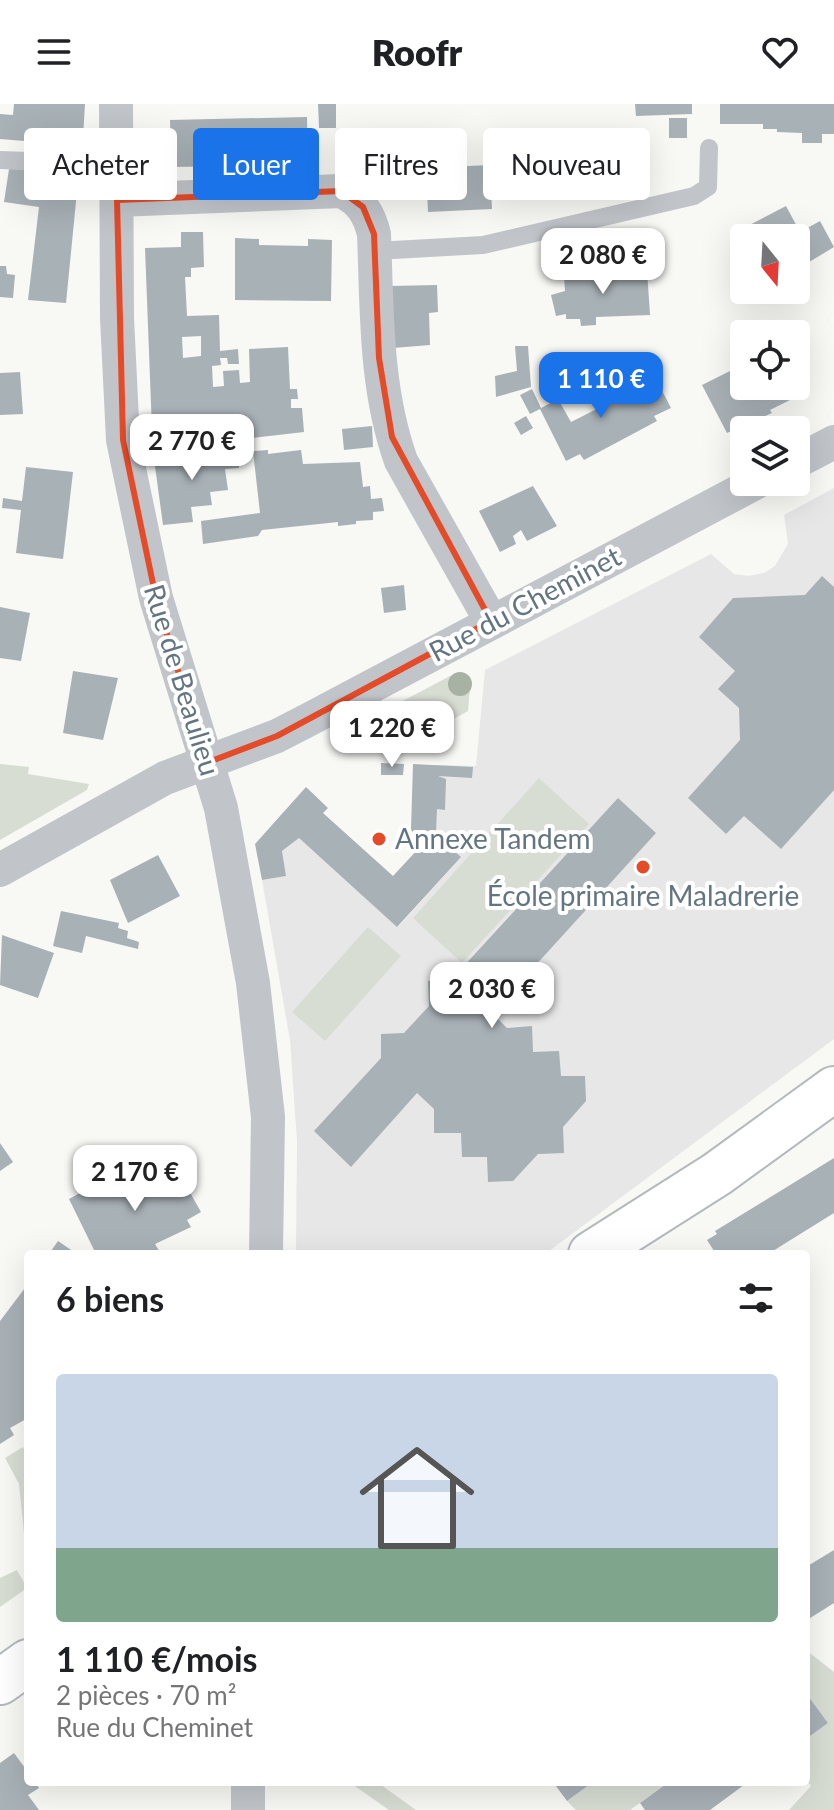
<!DOCTYPE html>
<html lang="fr">
<head>
<meta charset="utf-8">
<style>
	body { margin:0; font-family:Lato,sans-serif; background:#f6f6f6; color:#202124; height:100vh; display:flex; flex-direction:column; font-size:30px; white-space:nowrap }
	* { box-sizing:border-box; margin:0 }
	p { font-size:26px; color:#757577 }
	.icon { flex:none; width:44px; height:44px; fill:none; stroke:currentColor; stroke-width:2; stroke-linecap:round; stroke-linejoin:round }
	.map { position:relative; flex:1; overflow:hidden }
	.drawer { position:absolute; left:24px; top:1146px; width:786px; height:536px; display:flex; flex-direction:column; background:#fff; border-radius:8px; box-shadow:0 8px 32px #0002 }
	.drawer>* { flex:none }
	.top-card { position:absolute; left:24px; top:24px; width:786px; height:72px; display:flex; gap:16px }
	.needle { width:52px; rotate:162deg }
	.fabs { position:absolute; left:730px; top:120px; display:grid; gap:16px }
	.fabs a { display:grid; place-items:center; width:80px; height:80px; border-radius:8px; background:#fff; box-shadow:0 8px 32px #0002; font-size:40px }
	.price { position:absolute; translate:-50% -68px; padding:0 18px; border-radius:16px; background:#fff; color:#222; font-size:26px; line-height:52px; filter:drop-shadow(0 2px 4px #0008) }
	.price::after { content:''; position:absolute; left:50%; top:48px; width:24px; height:18px; margin-left:-12px; background:inherit; clip-path:polygon(0 0,100% 0,50% 100%) }
	.price.on { background:#1a73e8; color:#fff }
	ul { padding:0; list-style:none }
	li { display:grid; align-content:center; gap:16px; height:424px; padding:0 32px }
	li+li { border-top:2px solid #e0e0e0 }
	li span { display:grid; place-items:center; height:248px; border-radius:8px; color:#555 }
	li>.icon { margin-inline-start:auto }
	span .icon { width:144px; height:144px; fill:#fffc; stroke-width:1 }
	li b { font-size:34px }
	h2 { display:flex; justify-content:space-between; align-items:center; height:96px; padding:0 32px; font-size:34px }
	.tag { padding:0 28px; border-radius:8px; background:#fff; box-shadow:0 8px 32px #0002; font-size:28px; line-height:72px }
	.tag.on { background:#1a73e8; color:#fff }
	header { display:flex; justify-content:space-between; align-items:center; height:104px; padding:0 32px; background:#fff; font-size:36px; font-weight:800 }
	.map>svg:first-child { display:block }
	.built { fill:#e6e7e6 }
	.green { fill:#d8ddd4 }
	.building { fill:#a8b1b6; fill-rule:evenodd }
	.lines { fill:none; stroke-linecap:round; stroke-linejoin:round }
	.secondary-casing { stroke:#b3b9bd; stroke-width:48 }
	.lane { stroke:#c1c5c9; stroke-width:18 }
	.street { stroke:#c1c5c9; stroke-width:34 }
	.secondary { stroke:#fff; stroke-width:44 }
	.tree { fill:#a8b2a4 }
	.marked { fill:none; stroke:#e34b29; stroke-width:6; stroke-linejoin:round }
	.poi-dot { fill:#e34b29; stroke:#fff; stroke-width:3 }
	.labels { text-anchor:middle; stroke-width:8; stroke-linejoin:round; paint-order:stroke }
	.street-label { font-size:28px; fill:#637580; stroke:#fff }
	.poi-label { font-size:28px; fill:#637580; stroke:#fff; text-anchor:start }
</style>
</head>
<body>
<header><svg class="icon" aria-label="menu" viewBox="0 0 24 24"><path d="M4 6h16M4 12h16M4 18h16"/></svg>Roofr<svg class="icon" aria-label="heart" viewBox="0 0 24 24"><path d="M12 20l-8-8c-3-5 5-10 8-4 3-6 11-1 8 4z"/></svg></header>
<div class="map">
<svg width="834" height="1706" viewBox="0 0 834 1706">
	<rect width="100%" height="100%" fill="#f8f8f5"/>
	<path class="built" d="M 834,384 L 834,935 L 545,1150 L 296,1150 L 297,1037 L 290,936 L 262,776 L 286,772 L 282,747 L 299,734 L 398,823 L 460,754 L 436,731 L 438,661 L 476,662 L 485,566 L 711,450 L 734,470 L 749,472 L 764,469 L 775,462 L 788,440 L 784,411 Z"/>
	<path class="green" d="M 450,572 L 467,576 L 470,583 L 468,607 L 425,631 L 428,637 L 403,635 L 380,609 Z
		M 0,660 L 29,663 L 28,670 L 89,680 L 87,686 L 0,736 Z
		M 539,674 L 589,720 L 462,859 L 413,814 Z
		M 368,823 L 401,852 L 325,937 L 292,908 Z
		M 23,1343 L 28,1353 L 26,1449 L 19,1380 L 5,1354 Z
		M 17,1466 L 27,1484 L 0,1503 L 0,1474 Z
		M 806,1546 L 834,1568 L 834,1706 L 789,1706 L 811,1682 L 806,1675 L 806,1635 L 828,1619 L 806,1589 Z
		M 349,1678 L 377,1678 L 416,1706 L 389,1706 Z
		M 593,1678 L 669,1678 L 630,1706 L 576,1706 L 567,1697 Z"/>
	<path class="building" d="M 14,0 L 85,0 L 82,51 L 36,49 L 37,38 L 0,35 L 0,10 L 13,11 Z
		M 318,0 L 336,0 L 336,24 L 319,24 Z
		M 635,0 L 692,0 L 692,10 L 636,12 Z
		M 720,0 L 834,0 L 834,30 L 822,30 L 822,39 L 802,39 L 802,29 L 777,28 L 777,25 L 763,25 L 763,20 L 720,20 Z
		M 307,13 L 308,61 L 171,63 L 170,16 Z
		M 669,14 L 687,14 L 687,34 L 669,34 Z
		M 490,61 L 492,105 L 428,108 L 426,64 Z
		M 9,65 L 79,67 L 66,199 L 28,196 L 39,103 L 4,98 Z
		M 786,102 L 800,128 L 820,117 L 834,143 L 796,166 L 796,134 L 744,134 L 740,126 Z
		M 181,128 L 203,128 L 204,163 L 191,164 L 191,173 L 185,173 L 187,212 L 219,211 L 220,247 L 238,245 L 239,260 L 228,260 L 227,254 L 220,254 L 221,261 L 212,262 L 213,283 L 224,282 L 223,267 L 239,266 L 240,279 L 250,278 L 249,245 L 288,243 L 290,285 L 297,285 L 298,295 L 291,295 L 291,304 L 302,304 L 304,328 L 252,334 L 252,321 L 236,323 L 234,315 L 152,326 L 145,144 L 181,143 ZM 201,232 L 201,252 L 183,254 L 182,233 Z
		M 235,134 L 259,135 L 259,141 L 308,142 L 308,135 L 332,136 L 331,197 L 235,196 Z
		M 744,158 L 744,186 L 759,186 L 746,193 L 731,165 Z
		M 0,162 L 6,162 L 7,170 L 15,171 L 13,194 L 0,193 Z
		M 647,166 L 650,211 L 596,213 L 596,221 L 581,222 L 580,215 L 566,215 L 566,210 L 556,212 L 551,191 L 565,187 L 564,172 Z
		M 437,181 L 438,208 L 429,209 L 430,241 L 393,244 L 390,182 Z
		M 515,242 L 528,242 L 531,283 L 496,293 L 495,272 L 517,267 Z
		M 744,260 L 744,282 L 793,282 L 798,292 L 770,306 L 772,309 L 727,329 L 702,281 Z
		M 20,268 L 23,310 L 0,311 L 0,269 Z
		M 656,275 L 671,304 L 654,312 L 657,317 L 584,356 L 580,350 L 566,357 L 540,305 L 530,310 L 520,291 L 532,285 L 541,304 L 558,295 L 571,318 Z
		M 526,312 L 533,324 L 521,331 L 514,319 Z
		M 372,322 L 373,343 L 344,346 L 342,325 Z
		M 238,343 L 239,364 L 225,365 L 228,386 L 210,388 L 212,401 L 191,403 L 193,418 L 163,421 L 154,355 Z
		M 268,346 L 268,350 L 301,346 L 303,360 L 360,358 L 363,383 L 370,382 L 371,395 L 382,394 L 384,407 L 373,408 L 373,416 L 356,417 L 356,420 L 338,422 L 338,418 L 262,426 L 258,432 L 203,440 L 201,417 L 260,409 L 253,347 Z
		M 26,363 L 73,368 L 63,455 L 16,449 L 21,406 L 2,404 L 3,394 L 22,397 Z
		M 533,382 L 557,422 L 527,437 L 521,426 L 513,432 L 516,440 L 500,448 L 479,407 Z
		M 822,472 L 834,483 L 834,686 L 781,745 L 744,712 L 726,730 L 688,694 L 740,636 L 739,604 L 718,585 L 735,567 L 699,533 L 733,494 L 805,491 Z
		M 404,481 L 406,506 L 384,509 L 381,484 Z
		M 0,503 L 30,509 L 21,557 L 0,554 Z
		M 73,567 L 118,574 L 103,636 L 63,629 Z
		M 381,659 L 404,660 L 403,671 L 381,671 Z
		M 413,660 L 473,663 L 472,674 L 438,672 L 446,675 L 445,706 L 437,705 L 436,731 L 461,753 L 397,823 L 299,734 L 282,747 L 286,772 L 262,776 L 255,740 L 306,683 L 328,704 L 323,709 L 393,772 L 419,744 L 411,725 Z
		M 618,694 L 656,729 L 492,909 L 507,924 L 532,922 L 533,948 L 559,947 L 561,972 L 585,972 L 586,997 L 563,1023 L 564,1049 L 538,1050 L 513,1077 L 488,1078 L 487,1053 L 462,1053 L 461,1029 L 434,1029 L 434,1005 L 417,989 L 351,1063 L 314,1027 L 381,954 L 381,930 L 404,929 L 429,902 L 428,877 L 451,876 Z
		M 158,751 L 180,792 L 128,819 L 110,776 Z
		M 61,807 L 119,819 L 118,824 L 128,827 L 127,834 L 139,838 L 138,845 L 86,832 L 82,849 L 53,842 Z
		M 2,831 L 54,849 L 38,894 L 0,881 Z
		M 0,1039 L 13,1058 L 0,1067 Z
		M 834,1054 L 834,1109 L 768,1150 L 716,1150 L 707,1136 L 717,1130 L 715,1127 Z
		M 176,1064 L 201,1108 L 187,1116 L 191,1123 L 155,1140 L 161,1150 L 96,1150 L 69,1095 L 115,1070 L 125,1088 L 134,1083 L 132,1079 L 157,1065 L 162,1072 Z
		M 58,1137 L 77,1150 L 49,1150 Z
		M 28,1180 L 28,1314 L 10,1324 L 14,1331 L 0,1340 L 0,1217 Z
		M 834,1446 L 834,1499 L 807,1516 L 806,1463 Z
		M 806,1589 L 828,1619 L 806,1635 Z
		M 14,1649 L 28,1668 L 28,1678 L 35,1678 L 39,1684 L 28,1691 L 39,1706 L 0,1706 L 0,1659 Z
		M 553,1678 L 593,1678 L 567,1697 Z
		M 669,1678 L 748,1678 L 710,1706 L 645,1706 L 640,1699 Z"/>
	<g class="lines">
		<defs>
			<path id="secondary" d="M 591,1150 L 717,1070 L 834,985
				M 0,1578 L 28,1558"/>
		</defs>
		<use href="#secondary" class="secondary-casing"/>
		<path class="lane" d="M 0,56 L 116,60
			M 375,147 L 483,141 L 694,92 L 708,83 L 709,44"/>
		<path class="street" d="M 116,0 L 117,214 L 123,336 L 156,494 L 221,704 L 253,879 L 268,1013 L 266,1150
			M 117,96 L 341,87 C 361,96 369,110 374,130 C 377,207 375,284 401,357 L 491,517
			M 796,358 L 834,338
			M 0,766 L 165,674 L 277,632 L 308,616 L 757,378
			M 248,1678 L 248,1706"/>
		<use href="#secondary" class="secondary"/>
	</g>
	<g class="tree">
		<circle cx="460" cy="580" r="12"/>
		<circle cx="418" cy="618" r="12"/>
	</g>
	<path class="marked" d="M 341,87 L 363,103 L 374,130 L 379,254 L 392,333 L 491,517 L 277,632 L 206,659 L 156,494 L 123,336 L 117,96 Z"/>
	<g class="poi-dot">
		<circle cx="379" cy="735" r="8"/>
		<circle cx="643" cy="763" r="8"/>
	</g>
	<g class="labels">
		<g class="street-label">
			<text transform="translate(525 500) rotate(-28)" y="10">Rue du Cheminet</text>
			<text transform="translate(182 576) rotate(73)" y="10">Rue de Beaulieu</text>
		</g>
		<g class="poi-label">
			<text x="395" y="745">Annexe Tandem</text>
			<text x="643" y="802" text-anchor="middle">École primaire Maladrerie</text>
		</g>
	</g>
</svg>
<div class="fabs">
<a><svg class="needle" viewBox="-14 -14 28 28"><path d="M0-13l5 13h-10z" fill="#e53935"/><path d="M0 13l5-13h-10z" fill="#757577"/></svg></a>
<a><svg class="icon" aria-label="locate" viewBox="0 0 24 24"><circle cx="12" cy="12" r="6"/><path d="M12 2v4M12 18v4M2 12h4M18 12h4"/></svg></a>
<a><svg class="icon" aria-label="layers" viewBox="0 0 24 24"><path d="M12 4l9 5-9 5-9-5zM3 14l9 5 9-5"/></svg></a>
</div>
<b class="price" style="left:603px;top:192px">2 080 €</b>
<b class="price on" style="left:601px;top:316px">1 110 €</b>
<b class="price" style="left:192px;top:378px">2 770 €</b>
<b class="price" style="left:392px;top:665px">1 220 €</b>
<b class="price" style="left:492px;top:926px">2 030 €</b>
<b class="price" style="left:135px;top:1109px">2 170 €</b>
<div class="top-card">
<a class="tag">Acheter</a>
<a class="tag on">Louer</a>
<a class="tag">Filtres</a>
<a class="tag">Nouveau</a>
</div>
<section class="drawer">
<h2>6 biens<svg class="icon" aria-label="filters" viewBox="0 0 24 24"><path d="M4 7h16M4 17h16"/><circle cx="9" cy="7" r="2"/><circle cx="15" cy="17" r="2"/></svg></h2>
<ul>
<li><span style="background:linear-gradient(#c9d6e8 70%,#7fa58c 0)"><svg class="icon" aria-label="home" viewBox="0 0 24 24"><path d="M3 11l9-7 9 7M6 9v11h12V9"/></svg></span><div><b>1 110 €/mois</b><p>2 pièces · 70 m²</p><p>Rue du Cheminet</p></div></li>
</ul>
</section>
</div>
</body>
</html>
